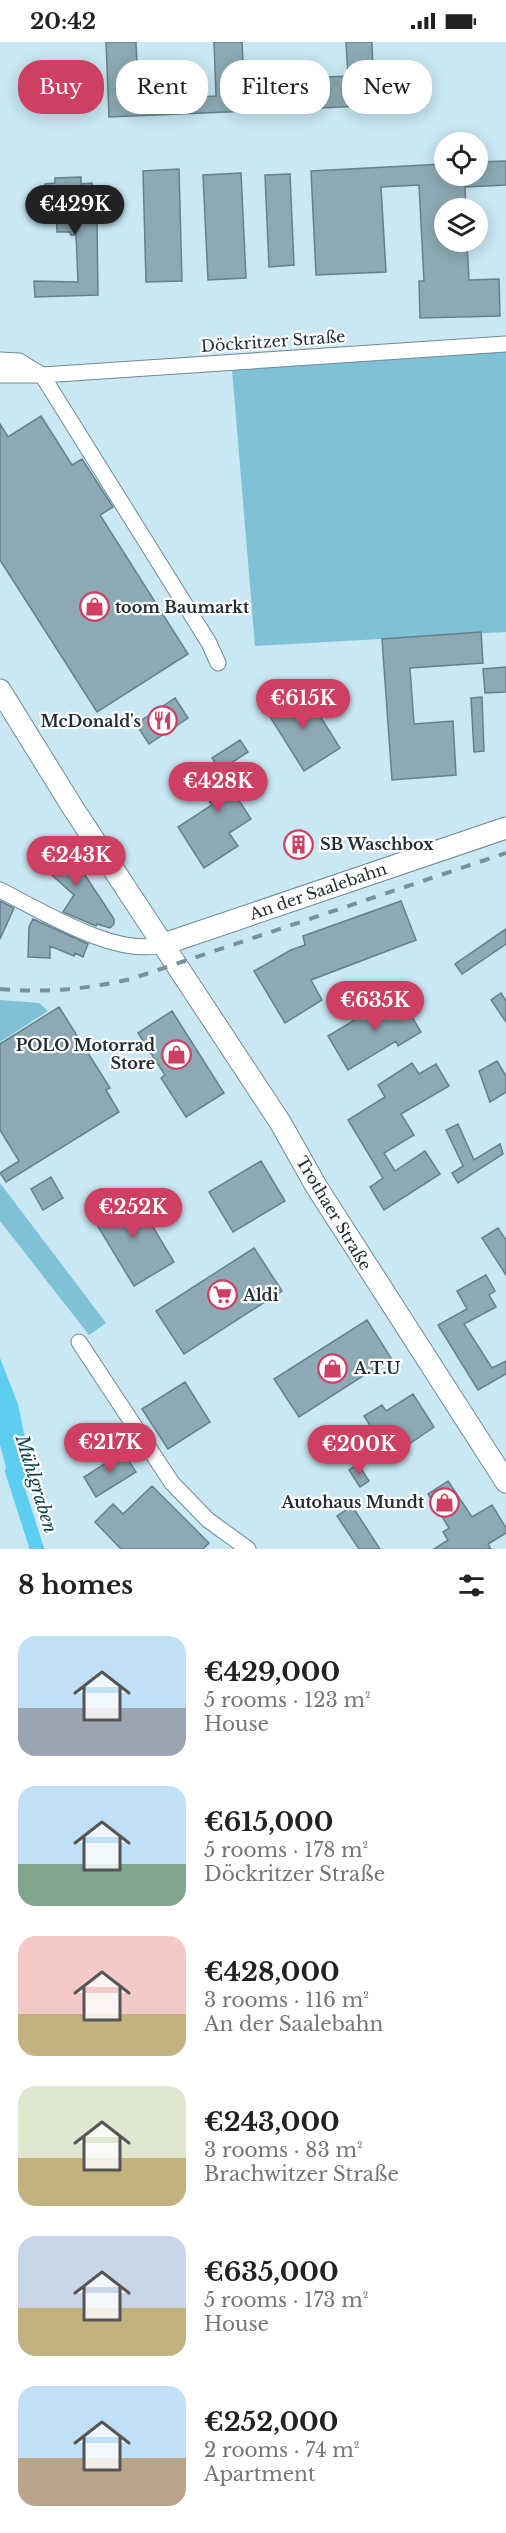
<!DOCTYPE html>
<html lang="en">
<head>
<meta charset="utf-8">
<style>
	body { margin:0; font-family:"Libre Baskerville",serif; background:#f6f6f6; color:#222; height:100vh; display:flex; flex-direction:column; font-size:22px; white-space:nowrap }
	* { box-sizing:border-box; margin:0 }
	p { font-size:20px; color:#767676 }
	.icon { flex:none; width:33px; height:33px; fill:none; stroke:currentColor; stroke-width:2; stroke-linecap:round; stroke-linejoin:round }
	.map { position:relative; height:1507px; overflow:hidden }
	.drawer { display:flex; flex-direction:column; background:#fff; flex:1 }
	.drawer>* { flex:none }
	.banner { position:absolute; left:18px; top:18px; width:471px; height:54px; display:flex; gap:12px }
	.tools { position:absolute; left:434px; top:90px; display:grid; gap:12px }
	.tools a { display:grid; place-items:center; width:54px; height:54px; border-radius:50%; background:#fff; box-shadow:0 3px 15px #0003; font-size:30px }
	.price { position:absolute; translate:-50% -51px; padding:0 14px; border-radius:21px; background:#ce3f62; color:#fff; font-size:20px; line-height:39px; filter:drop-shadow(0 2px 3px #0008) }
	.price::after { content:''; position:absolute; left:50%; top:36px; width:18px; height:14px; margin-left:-9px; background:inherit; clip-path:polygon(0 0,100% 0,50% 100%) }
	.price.current { background:#222; color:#fff }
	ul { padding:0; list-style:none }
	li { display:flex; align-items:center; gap:18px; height:150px; padding:0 18px }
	li span { display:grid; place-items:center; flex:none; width:168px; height:120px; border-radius:18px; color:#555 }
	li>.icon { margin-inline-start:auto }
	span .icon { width:72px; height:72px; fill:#fffc; stroke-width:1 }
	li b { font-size:26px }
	h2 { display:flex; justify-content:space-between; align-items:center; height:72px; padding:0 18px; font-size:26px }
	.chip { padding:0 21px; border-radius:24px; background:#fff; box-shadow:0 3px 15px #0003; font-size:21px; line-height:54px }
	.chip.current { background:#ce3f62; color:#fff }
	.status { display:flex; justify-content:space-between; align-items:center; height:42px; padding:0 30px; background:#fff; direction:ltr }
	.status svg { height:16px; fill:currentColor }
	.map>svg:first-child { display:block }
	.green { fill:#7fc2d8 }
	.water { fill:#5dceef }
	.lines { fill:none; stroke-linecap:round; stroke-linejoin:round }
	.canal { stroke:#5dceef; stroke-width:14 }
	.building { fill:#8daab4; stroke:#64818a; stroke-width:1.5 }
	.street-casing { stroke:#6e8a94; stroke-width:17 }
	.secondary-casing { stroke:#6e8a94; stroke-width:23 }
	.street { stroke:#fff; stroke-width:15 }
	.secondary { stroke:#fff; stroke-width:21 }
	.rail { stroke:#7a9097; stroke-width:4; stroke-dasharray:10 10; stroke-linecap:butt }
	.labels { text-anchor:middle; stroke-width:4.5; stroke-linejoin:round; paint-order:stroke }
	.street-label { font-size:16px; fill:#222e32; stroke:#fff }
	.poi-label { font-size:16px; font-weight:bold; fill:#222e32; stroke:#fff; text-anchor:start }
	.water-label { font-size:18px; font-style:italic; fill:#093e4c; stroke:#fff }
</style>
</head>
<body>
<div class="status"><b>20:42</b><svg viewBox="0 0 49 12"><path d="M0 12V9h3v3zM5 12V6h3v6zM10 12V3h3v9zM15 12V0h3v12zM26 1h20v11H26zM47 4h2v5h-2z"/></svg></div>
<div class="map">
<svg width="506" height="1507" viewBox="0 0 506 1507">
	<rect width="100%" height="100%" fill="#c9e8f3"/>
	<path class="green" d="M 506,309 L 506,590 L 255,604 L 232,328 Z
		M 0,958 L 39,961 L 48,969 L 0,1000 Z
		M 0,1141 L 106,1281 L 89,1293 L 0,1179 Z"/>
	<path class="water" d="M 0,1316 L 18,1362 L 32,1430 L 12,1448 L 0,1403 Z"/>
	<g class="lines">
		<path class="canal" d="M 12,1429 L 37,1507"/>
	</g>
	<path class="building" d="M 106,0 L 136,0 L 138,45 L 155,44 L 156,57 L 216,54 L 214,0 L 242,0 L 244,39 L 348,34 L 346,0 L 372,0 L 373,33 L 385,32 L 387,63 L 109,75 Z
		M 506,119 L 506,143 L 465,145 L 466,166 L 444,166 L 444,200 L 467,200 L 469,238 L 499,237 L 500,274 L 420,276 L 419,239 L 424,239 L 419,143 L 381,145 L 386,230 L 316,233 L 311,129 L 444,122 L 444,134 L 477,134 L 477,120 Z
		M 179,127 L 182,239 L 146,240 L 143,129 Z
		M 241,131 L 246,236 L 208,238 L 203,133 Z
		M 290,132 L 294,223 L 269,225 L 265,133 Z
		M 81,135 L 81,142 L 92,141 L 93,168 L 103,168 L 103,180 L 97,181 L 98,253 L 35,255 L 34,239 L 78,240 L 76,193 L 71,193 L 70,190 L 57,190 L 56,161 L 46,161 L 45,142 L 55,141 L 55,136 Z
		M 41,374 L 72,423 L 82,417 L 113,465 L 100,473 L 188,612 L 97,670 L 0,518 L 0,382 L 8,395 Z
		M 481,590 L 483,621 L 410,626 L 414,682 L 453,679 L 456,733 L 392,738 L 382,597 Z
		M 506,625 L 506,650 L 485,651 L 483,627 Z
		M 303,647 L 340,706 L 304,729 L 267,670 Z
		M 482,655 L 484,709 L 474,710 L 471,656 Z
		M 175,656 L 188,676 L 149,702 L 136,682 Z
		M 240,698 L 248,710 L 228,723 L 237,738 L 229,743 L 251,777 L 229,791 L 238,804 L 204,826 L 178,785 L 212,763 L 201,746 L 223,733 L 212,716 Z
		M 297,791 L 308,795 L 300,813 L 289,808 Z
		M 61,797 L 114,877 L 114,882 L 110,886 L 97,882 L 96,884 L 63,870 L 74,853 L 44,826 L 48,823 L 40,810 Z
		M 0,859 L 14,866 L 0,897 Z
		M 401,859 L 416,898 L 311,938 L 322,958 L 285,981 L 254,929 L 291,908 L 305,903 L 303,894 Z
		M 33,877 L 88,902 L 83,915 L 75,911 L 74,914 L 50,904 L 50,916 L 28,915 L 29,885 Z
		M 506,887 L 506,902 L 462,932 L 455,922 Z
		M 501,951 L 506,959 L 506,980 L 491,958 Z
		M 398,952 L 421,990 L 398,1004 L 396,999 L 348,1028 L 328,994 Z
		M 59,965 L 110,1046 L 106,1048 L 119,1070 L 6,1140 L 0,1131 L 19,1119 L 0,1088 L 0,1002 Z
		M 172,969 L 224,1051 L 186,1075 L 161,1036 L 165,1033 L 138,991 Z
		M 497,1019 L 506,1034 L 506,1050 L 490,1060 L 479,1029 Z
		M 412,1021 L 419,1032 L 436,1022 L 449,1044 L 401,1072 L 414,1093 L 384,1111 L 395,1129 L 425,1109 L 440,1132 L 384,1168 L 370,1145 L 383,1136 L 348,1078 L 385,1055 L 378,1043 Z
		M 458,1082 L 474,1118 L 500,1102 L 503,1112 L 458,1141 L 452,1131 L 463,1124 L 446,1088 Z
		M 261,1119 L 285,1159 L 233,1190 L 209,1150 Z
		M 51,1135 L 63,1156 L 43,1168 L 31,1147 Z
		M 132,1150 L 174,1220 L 134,1244 L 91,1173 Z
		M 498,1186 L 506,1198 L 506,1233 L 482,1196 Z
		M 254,1206 L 282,1249 L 184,1312 L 156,1269 Z
		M 486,1233 L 495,1249 L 489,1253 L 496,1265 L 464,1282 L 492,1326 L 506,1319 L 506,1332 L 478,1348 L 438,1283 L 467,1267 L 457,1249 Z
		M 367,1278 L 391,1316 L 299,1375 L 274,1337 Z
		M 185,1340 L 210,1380 L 168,1407 L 142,1367 Z
		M 413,1352 L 434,1385 L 390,1415 L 364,1374 L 382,1363 L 386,1369 Z
		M 123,1410 L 136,1430 L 96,1455 L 84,1435 Z
		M 358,1422 L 369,1439 L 360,1445 L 349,1428 Z
		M 448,1439 L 472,1475 L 492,1463 L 506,1486 L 506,1491 L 488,1502 L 491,1507 L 434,1507 L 448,1498 L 443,1490 L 449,1486 L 428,1452 Z
		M 152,1444 L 209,1501 L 203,1507 L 121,1507 L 95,1480 L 113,1462 L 123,1472 Z
		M 352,1464 L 380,1507 L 359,1507 L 337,1474 Z"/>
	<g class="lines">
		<defs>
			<path id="street" d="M 0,318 L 19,319 L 42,333 L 209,601 L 218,621
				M 0,333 L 42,333 L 506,302
				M 0,848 C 42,869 118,917 164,902
				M 79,1300 L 172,1441 L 208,1478 L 248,1507"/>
			<path id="secondary" d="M 0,648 L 73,766 L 280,1080 L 316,1144 L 506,1440
				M 164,902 L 506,786"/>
		</defs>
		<use href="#street" class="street-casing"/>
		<use href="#secondary" class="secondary-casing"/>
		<use href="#street" class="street"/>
		<use href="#secondary" class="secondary"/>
		<path class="rail" d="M 0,947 C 45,951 87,947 131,937 L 506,811"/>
	</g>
	<defs>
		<symbol id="shop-ring" viewBox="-11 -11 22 22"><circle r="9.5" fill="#fff" stroke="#ce3f62" stroke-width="1.5"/><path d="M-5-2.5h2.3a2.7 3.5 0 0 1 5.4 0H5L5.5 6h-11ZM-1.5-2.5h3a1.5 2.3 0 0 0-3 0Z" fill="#ce3f62"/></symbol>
		<symbol id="restaurant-ring" viewBox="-11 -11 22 22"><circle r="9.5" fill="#fff" stroke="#ce3f62" stroke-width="1.5"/><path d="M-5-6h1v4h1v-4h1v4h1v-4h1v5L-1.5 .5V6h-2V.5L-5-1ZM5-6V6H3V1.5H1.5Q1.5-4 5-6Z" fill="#ce3f62"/></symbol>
		<symbol id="building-ring" viewBox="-11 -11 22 22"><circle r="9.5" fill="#fff" stroke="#ce3f62" stroke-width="1.5"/><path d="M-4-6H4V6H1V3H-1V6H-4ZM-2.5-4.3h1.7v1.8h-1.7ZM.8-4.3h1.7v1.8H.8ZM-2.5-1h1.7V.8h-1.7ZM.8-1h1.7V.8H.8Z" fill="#ce3f62"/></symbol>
		<symbol id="supermarket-ring" viewBox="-11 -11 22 22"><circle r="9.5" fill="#fff" stroke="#ce3f62" stroke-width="1.5"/><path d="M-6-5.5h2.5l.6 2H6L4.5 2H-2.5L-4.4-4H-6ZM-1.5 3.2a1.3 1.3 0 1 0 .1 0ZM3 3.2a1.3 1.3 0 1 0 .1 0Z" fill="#ce3f62"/></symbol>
	</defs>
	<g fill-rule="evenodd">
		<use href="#shop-ring" x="78" y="548" width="33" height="33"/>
		<use href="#restaurant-ring" x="146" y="662" width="33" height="33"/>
		<use href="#building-ring" x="282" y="786" width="33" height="33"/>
		<use href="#shop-ring" x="160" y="996" width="33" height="33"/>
		<use href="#supermarket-ring" x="206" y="1236" width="33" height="33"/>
		<use href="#shop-ring" x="316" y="1310" width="33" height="33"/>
		<use href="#shop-ring" x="428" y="1444" width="33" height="33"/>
	</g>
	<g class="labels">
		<g class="street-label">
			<text transform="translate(273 299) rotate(-4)" y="6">Döckritzer Straße</text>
			<text transform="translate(318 849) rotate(-19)" y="6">An der Saalebahn</text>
			<text transform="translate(334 1171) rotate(59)" y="6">Trothaer Straße</text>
		</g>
		<g class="poi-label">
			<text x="115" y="571">toom Baumarkt</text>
			<text x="141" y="685" text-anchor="end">McDonald's</text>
			<text x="320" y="808">SB Waschbox</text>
			<text x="155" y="1009" text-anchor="end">POLO Motorrad<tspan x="155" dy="18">Store</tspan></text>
			<text x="243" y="1259">Aldi</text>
			<text x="354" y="1332">A.T.U</text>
			<text x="424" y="1466" text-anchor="end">Autohaus Mundt</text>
		</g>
		<g class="water-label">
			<text transform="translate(36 1442) rotate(73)" y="6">Mühlgraben</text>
		</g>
	</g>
</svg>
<div class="tools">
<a><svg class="icon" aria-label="locate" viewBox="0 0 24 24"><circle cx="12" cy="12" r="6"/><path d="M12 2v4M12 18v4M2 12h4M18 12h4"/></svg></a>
<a><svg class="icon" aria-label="layers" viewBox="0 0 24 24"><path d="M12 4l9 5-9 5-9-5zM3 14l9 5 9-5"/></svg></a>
</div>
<b class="price current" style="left:75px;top:194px">€429K</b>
<b class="price" style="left:303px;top:688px">€615K</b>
<b class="price" style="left:218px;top:771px">€428K</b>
<b class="price" style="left:76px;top:845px">€243K</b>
<b class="price" style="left:375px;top:990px">€635K</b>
<b class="price" style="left:133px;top:1197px">€252K</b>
<b class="price" style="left:110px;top:1432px">€217K</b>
<b class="price" style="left:359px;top:1434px">€200K</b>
<div class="banner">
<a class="chip current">Buy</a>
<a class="chip">Rent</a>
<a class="chip">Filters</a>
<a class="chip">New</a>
</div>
</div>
<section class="drawer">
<h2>8 homes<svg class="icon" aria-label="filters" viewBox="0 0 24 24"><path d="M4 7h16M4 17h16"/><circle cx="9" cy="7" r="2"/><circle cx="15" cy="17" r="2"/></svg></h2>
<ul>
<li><span style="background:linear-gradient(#bfe0f5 60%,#9aa5b1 0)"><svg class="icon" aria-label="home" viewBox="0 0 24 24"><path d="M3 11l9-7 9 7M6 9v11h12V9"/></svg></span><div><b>€429,000</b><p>5 rooms · 123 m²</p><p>House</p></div></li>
<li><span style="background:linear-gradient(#bfe0f5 65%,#7fa58c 0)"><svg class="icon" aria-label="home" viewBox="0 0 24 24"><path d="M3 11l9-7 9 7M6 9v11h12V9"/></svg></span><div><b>€615,000</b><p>5 rooms · 178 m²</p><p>Döckritzer Straße</p></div></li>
<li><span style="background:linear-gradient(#f6c9c9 65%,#c2b280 0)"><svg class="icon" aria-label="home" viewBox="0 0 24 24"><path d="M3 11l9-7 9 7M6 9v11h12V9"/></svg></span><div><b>€428,000</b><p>3 rooms · 116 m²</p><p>An der Saalebahn</p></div></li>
<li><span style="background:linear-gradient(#dfe7d0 60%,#c2b280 0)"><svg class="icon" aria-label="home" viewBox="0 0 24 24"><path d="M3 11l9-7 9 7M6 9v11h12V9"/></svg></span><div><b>€243,000</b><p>3 rooms · 83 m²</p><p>Brachwitzer Straße</p></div></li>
<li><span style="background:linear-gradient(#c9d6e8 60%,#c2b280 0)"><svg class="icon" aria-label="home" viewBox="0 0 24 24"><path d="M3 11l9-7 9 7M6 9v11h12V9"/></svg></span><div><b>€635,000</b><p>5 rooms · 173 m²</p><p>House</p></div></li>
<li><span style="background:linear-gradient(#bfe0f5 60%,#b9a48a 0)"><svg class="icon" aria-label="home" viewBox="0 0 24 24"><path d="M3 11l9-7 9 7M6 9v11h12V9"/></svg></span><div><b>€252,000</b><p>2 rooms · 74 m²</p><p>Apartment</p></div></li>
</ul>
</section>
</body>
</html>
